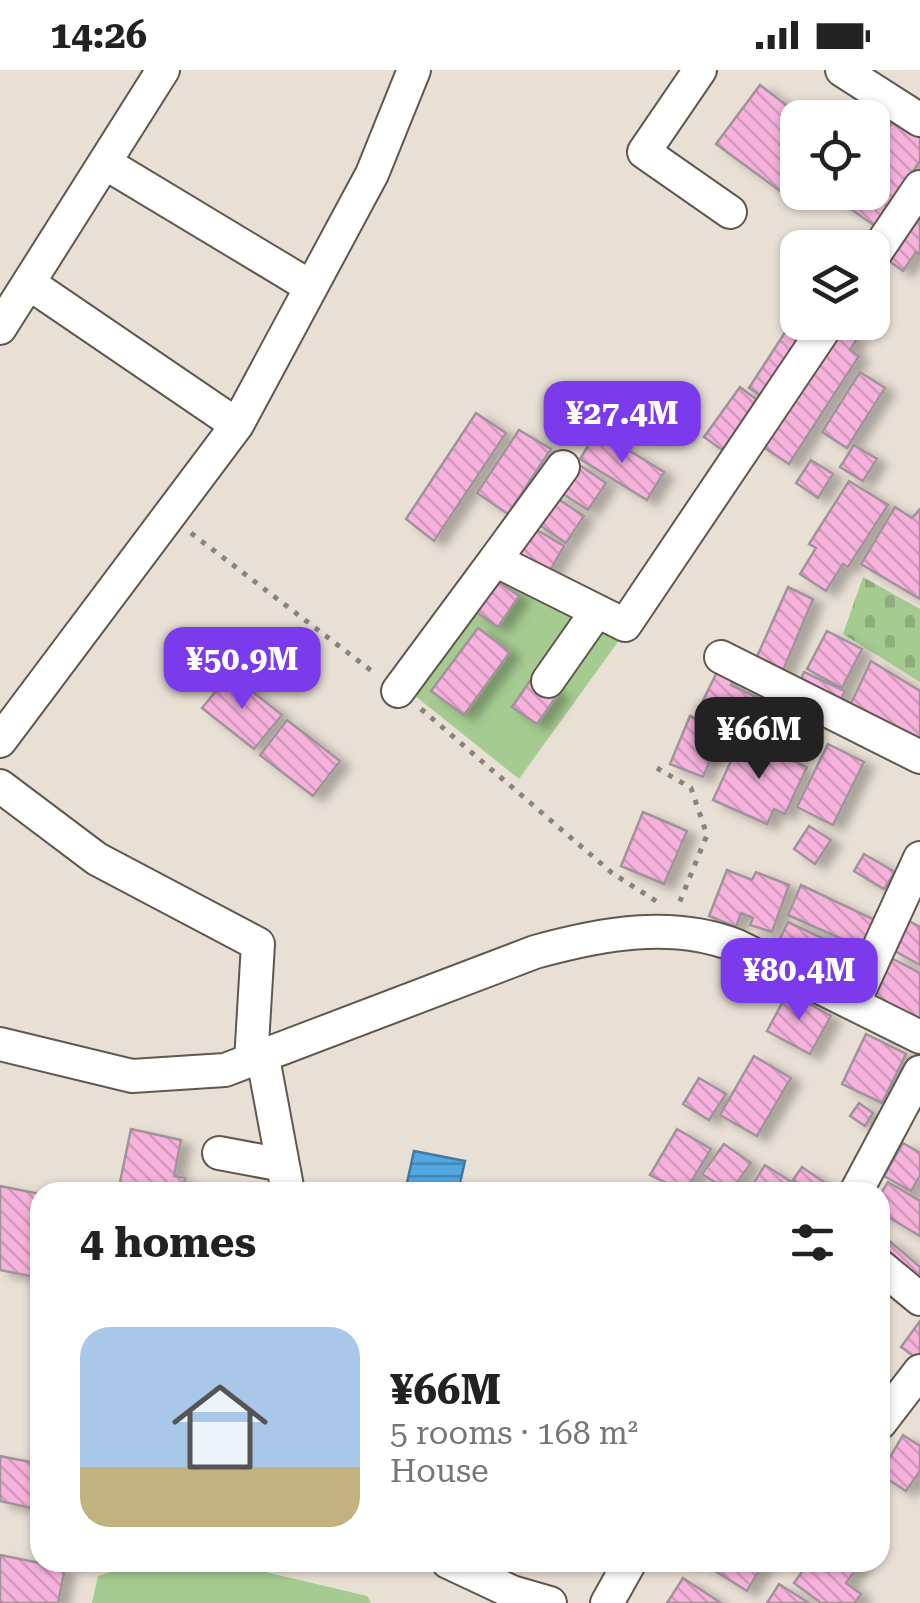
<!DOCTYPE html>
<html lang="en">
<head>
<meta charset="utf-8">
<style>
	body { margin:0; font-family:"Roboto Serif",serif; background:#f2f2f2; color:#222; height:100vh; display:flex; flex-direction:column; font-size:38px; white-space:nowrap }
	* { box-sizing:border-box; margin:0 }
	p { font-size:32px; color:#767676 }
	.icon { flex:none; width:55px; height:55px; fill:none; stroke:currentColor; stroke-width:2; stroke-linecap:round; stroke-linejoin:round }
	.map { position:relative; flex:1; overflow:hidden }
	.panel { position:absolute; left:30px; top:1112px; width:860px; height:390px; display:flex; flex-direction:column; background:#fff; border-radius:30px; box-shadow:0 2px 8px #0004 }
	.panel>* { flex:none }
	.tools { position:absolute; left:780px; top:30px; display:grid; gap:20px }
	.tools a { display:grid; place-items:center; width:110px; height:110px; border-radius:20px; background:#fff; box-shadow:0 2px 8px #0004; font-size:50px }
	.price { position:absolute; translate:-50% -85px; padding:0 22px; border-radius:20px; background:#7c3aed; color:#fff; font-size:32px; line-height:65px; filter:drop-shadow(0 2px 5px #0008) }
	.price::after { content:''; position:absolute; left:50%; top:60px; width:30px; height:22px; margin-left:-15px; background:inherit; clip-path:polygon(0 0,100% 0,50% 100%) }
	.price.selected { background:#222; color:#fff }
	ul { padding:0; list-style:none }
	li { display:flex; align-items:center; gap:30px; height:250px; padding:0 50px }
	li+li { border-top:2px solid #e0e0e0 }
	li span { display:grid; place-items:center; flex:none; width:280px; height:200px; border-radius:30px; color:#555 }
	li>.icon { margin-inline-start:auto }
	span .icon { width:120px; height:120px; fill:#fffc; stroke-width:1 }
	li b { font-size:42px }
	h2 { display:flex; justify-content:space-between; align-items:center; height:120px; padding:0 50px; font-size:42px }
	.status { display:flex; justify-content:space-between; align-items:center; height:70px; padding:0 50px; background:#fff; direction:ltr }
	.status svg { height:28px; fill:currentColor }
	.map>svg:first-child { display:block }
	.cemetery { fill:url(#cemetery-stones) }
	.park { fill:#a5cb90 }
	.water { fill:url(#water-rules); stroke:#4079a2; stroke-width:2.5 }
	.building { fill:url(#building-back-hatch); stroke:#a0939a; stroke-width:2.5; filter:url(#shadow) }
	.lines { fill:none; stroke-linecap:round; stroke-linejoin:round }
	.minor-casing { stroke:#60584f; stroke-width:36 }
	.path { stroke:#8a837b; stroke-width:5; stroke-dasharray:5 8; stroke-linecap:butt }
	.minor { stroke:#fff; stroke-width:32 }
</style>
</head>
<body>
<div class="status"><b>14:26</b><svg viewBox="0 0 49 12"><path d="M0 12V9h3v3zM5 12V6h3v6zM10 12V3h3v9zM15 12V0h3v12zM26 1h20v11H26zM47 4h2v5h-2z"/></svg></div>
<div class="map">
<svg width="920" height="1533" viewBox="0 0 920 1533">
	<defs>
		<pattern id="cemetery-stones" width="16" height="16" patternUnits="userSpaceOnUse" patternTransform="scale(2.5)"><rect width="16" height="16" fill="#a5cb90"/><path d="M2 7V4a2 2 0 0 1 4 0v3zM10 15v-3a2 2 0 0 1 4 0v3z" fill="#8dad7b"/></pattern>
		<pattern id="water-rules" width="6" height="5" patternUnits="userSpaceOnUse" patternTransform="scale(2.5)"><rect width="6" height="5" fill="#53a7e3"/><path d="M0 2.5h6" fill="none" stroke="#4386b6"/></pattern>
		<pattern id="building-back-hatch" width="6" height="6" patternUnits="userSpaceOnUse" patternTransform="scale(2.5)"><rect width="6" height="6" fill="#f6b2dc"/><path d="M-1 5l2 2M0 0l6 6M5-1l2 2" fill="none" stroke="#d298bb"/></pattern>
		<filter id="shadow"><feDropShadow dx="10" dy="5.5" stdDeviation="5" flood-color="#0004"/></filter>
	</defs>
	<rect width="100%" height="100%" fill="#e9e0d5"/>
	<path class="cemetery" d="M 863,507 L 920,539 L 920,612 L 843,564 Z"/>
	<path class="park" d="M 493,507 L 620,569 L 519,709 L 409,621 Z
		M 138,1493 L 228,1493 L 367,1526 L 371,1533 L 92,1533 L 98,1506 Z"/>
	<path class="water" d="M 414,1081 L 465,1091 L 458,1122 L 405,1122 Z"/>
	<path class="building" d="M 760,15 L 803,48 L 798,48 L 798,113 L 787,126 L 716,74 Z
		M 894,50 L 920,68 L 920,91 L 875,156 L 838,130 L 843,122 L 872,122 L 872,80 Z
		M 920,137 L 920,185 L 916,182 L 903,201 L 885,188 Z
		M 793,250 L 810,261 L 766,329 L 749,318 Z
		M 838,257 L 857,269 L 850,280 L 859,286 L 789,394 L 760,375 Z
		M 860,302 L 885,318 L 847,378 L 822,362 Z
		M 740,317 L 761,333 L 725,382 L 704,367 Z
		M 476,343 L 506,363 L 434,471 L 406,449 Z
		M 519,360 L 551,379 L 508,444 L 477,423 Z
		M 597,361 L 664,402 L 647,430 L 580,389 Z
		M 854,375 L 877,389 L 863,411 L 840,397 Z
		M 811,390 L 833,404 L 818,428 L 796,413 Z
		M 575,392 L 606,413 L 588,440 L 557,420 Z
		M 849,411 L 888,435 L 848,497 L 843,494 L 826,521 L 800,504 L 816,478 L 809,474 Z
		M 552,425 L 584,446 L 566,473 L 535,452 Z
		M 895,437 L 912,448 L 920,439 L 920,529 L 861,494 Z
		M 532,457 L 564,476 L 548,504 L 515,485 Z
		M 496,510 L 519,526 L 498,557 L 475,541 Z
		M 788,517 L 813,529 L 782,603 L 755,591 Z
		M 478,558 L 510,582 L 464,645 L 431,621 Z
		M 827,561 L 862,579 L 842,618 L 807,599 Z
		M 871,591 L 920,621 L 920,671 L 847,642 Z
		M 719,598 L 735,605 L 731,615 L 759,628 L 743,662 L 698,641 Z
		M 804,602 L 845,621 L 836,639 L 796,620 Z
		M 230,604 L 282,645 L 254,679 L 202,638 Z
		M 534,605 L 559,623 L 537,654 L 512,637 Z
		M 690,646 L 737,667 L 730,684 L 715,678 L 703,707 L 670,694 Z
		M 287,650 L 340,691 L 313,726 L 260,685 Z
		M 742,667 L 807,697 L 785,744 L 774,739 L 767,754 L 713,730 Z
		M 828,674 L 864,692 L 833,755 L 797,737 Z
		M 643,742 L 687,761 L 664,814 L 621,796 Z
		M 809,756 L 831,770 L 815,794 L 794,779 Z
		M 864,784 L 895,802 L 884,819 L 854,801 Z
		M 727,800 L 752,810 L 756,802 L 789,815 L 772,862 L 750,855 L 753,848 L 741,843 L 736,857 L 709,846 Z
		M 801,815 L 875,850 L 862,878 L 788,845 Z
		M 909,851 L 920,857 L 920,895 L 893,880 Z
		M 788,852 L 854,883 L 840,914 L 773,883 Z
		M 891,888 L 920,903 L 920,957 L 868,930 Z
		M 788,922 L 831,946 L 810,984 L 767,961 Z
		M 866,964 L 906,984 L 882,1033 L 842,1014 Z
		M 754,986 L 791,1008 L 757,1066 L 720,1045 Z
		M 699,1008 L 726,1024 L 709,1050 L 683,1034 Z
		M 859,1033 L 873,1043 L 865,1056 L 850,1046 Z
		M 131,1059 L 181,1070 L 174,1106 L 185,1108 L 182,1122 L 118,1122 Z
		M 677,1059 L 711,1079 L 685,1122 L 650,1105 Z
		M 903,1073 L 920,1083 L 920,1106 L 911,1121 L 884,1106 Z
		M 724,1074 L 751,1093 L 730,1122 L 702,1104 Z
		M 765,1095 L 807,1122 L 748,1122 Z
		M 802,1097 L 828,1115 L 823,1122 L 811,1122 L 793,1110 Z
		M 888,1112 L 920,1131 L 920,1166 L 880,1142 L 880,1125 Z
		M 0,1116 L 40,1124 L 40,1208 L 0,1200 Z
		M 886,1168 L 920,1197 L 920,1219 L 880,1186 Z
		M 920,1251 L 920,1287 L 918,1289 L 901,1277 Z
		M 903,1365 L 920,1376 L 920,1401 L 906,1421 L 880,1404 Z
		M 0,1386 L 40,1394 L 40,1440 L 0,1431 Z
		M 0,1485 L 65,1498 L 58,1533 L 0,1533 Z
		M 701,1492 L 764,1492 L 747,1521 Z
		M 809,1492 L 861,1492 L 846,1513 L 861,1524 L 855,1533 L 821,1533 L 794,1513 Z
		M 683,1508 L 721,1533 L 667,1533 Z
		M 779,1514 L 809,1533 L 767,1533 Z"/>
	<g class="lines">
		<defs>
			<path id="minor" d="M 700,0 L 644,82 L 730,142
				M 842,0 L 920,50
				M 105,93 L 311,217
				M 872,188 L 920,117
				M 30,214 L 237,355
				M 0,258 L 163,0
				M 563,397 L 495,490 L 625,555 L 829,252
				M 721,587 L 920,687
				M 548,611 L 597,541
				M 398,621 L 495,490
				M 0,671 L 237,355 L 372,104 L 414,0
				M 0,716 L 97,789 L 258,874 L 251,991
				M 854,932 L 920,788
				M 0,974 L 132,1006 L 225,1000 L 535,882 C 600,864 672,850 737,876 L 920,967
				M 263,988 L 288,1122
				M 219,1083 L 283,1095
				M 856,1122 L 920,1002
				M 880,1196 L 920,1229
				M 880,1353 L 920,1301
				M 448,1492 L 512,1522 L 550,1533
				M 607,1533 L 630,1492"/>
		</defs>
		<use href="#minor" class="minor-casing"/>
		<path class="path" d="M 191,463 L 377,605
			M 421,639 L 612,803 L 656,831
			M 657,698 L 691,718 L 707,765 L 678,836"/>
		<use href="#minor" class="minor"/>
	</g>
</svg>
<div class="tools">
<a><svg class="icon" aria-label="locate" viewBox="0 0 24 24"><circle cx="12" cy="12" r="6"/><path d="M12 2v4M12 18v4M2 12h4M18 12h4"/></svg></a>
<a><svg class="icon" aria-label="layers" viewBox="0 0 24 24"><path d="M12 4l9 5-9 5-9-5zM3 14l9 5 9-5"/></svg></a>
</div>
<b class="price" style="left:622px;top:396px">¥27.4M</b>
<b class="price" style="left:242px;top:642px">¥50.9M</b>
<b class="price selected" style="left:759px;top:712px">¥66M</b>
<b class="price" style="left:799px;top:953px">¥80.4M</b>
<section class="panel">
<h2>4 homes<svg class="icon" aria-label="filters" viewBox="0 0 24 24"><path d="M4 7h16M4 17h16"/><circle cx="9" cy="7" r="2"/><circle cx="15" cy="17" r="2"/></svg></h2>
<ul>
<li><span style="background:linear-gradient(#a9c7e8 70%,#c2b280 0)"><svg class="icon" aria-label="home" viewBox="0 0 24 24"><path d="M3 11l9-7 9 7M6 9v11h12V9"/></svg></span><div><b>¥66M</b><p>5 rooms · 168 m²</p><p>House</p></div></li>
</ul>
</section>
</div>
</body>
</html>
